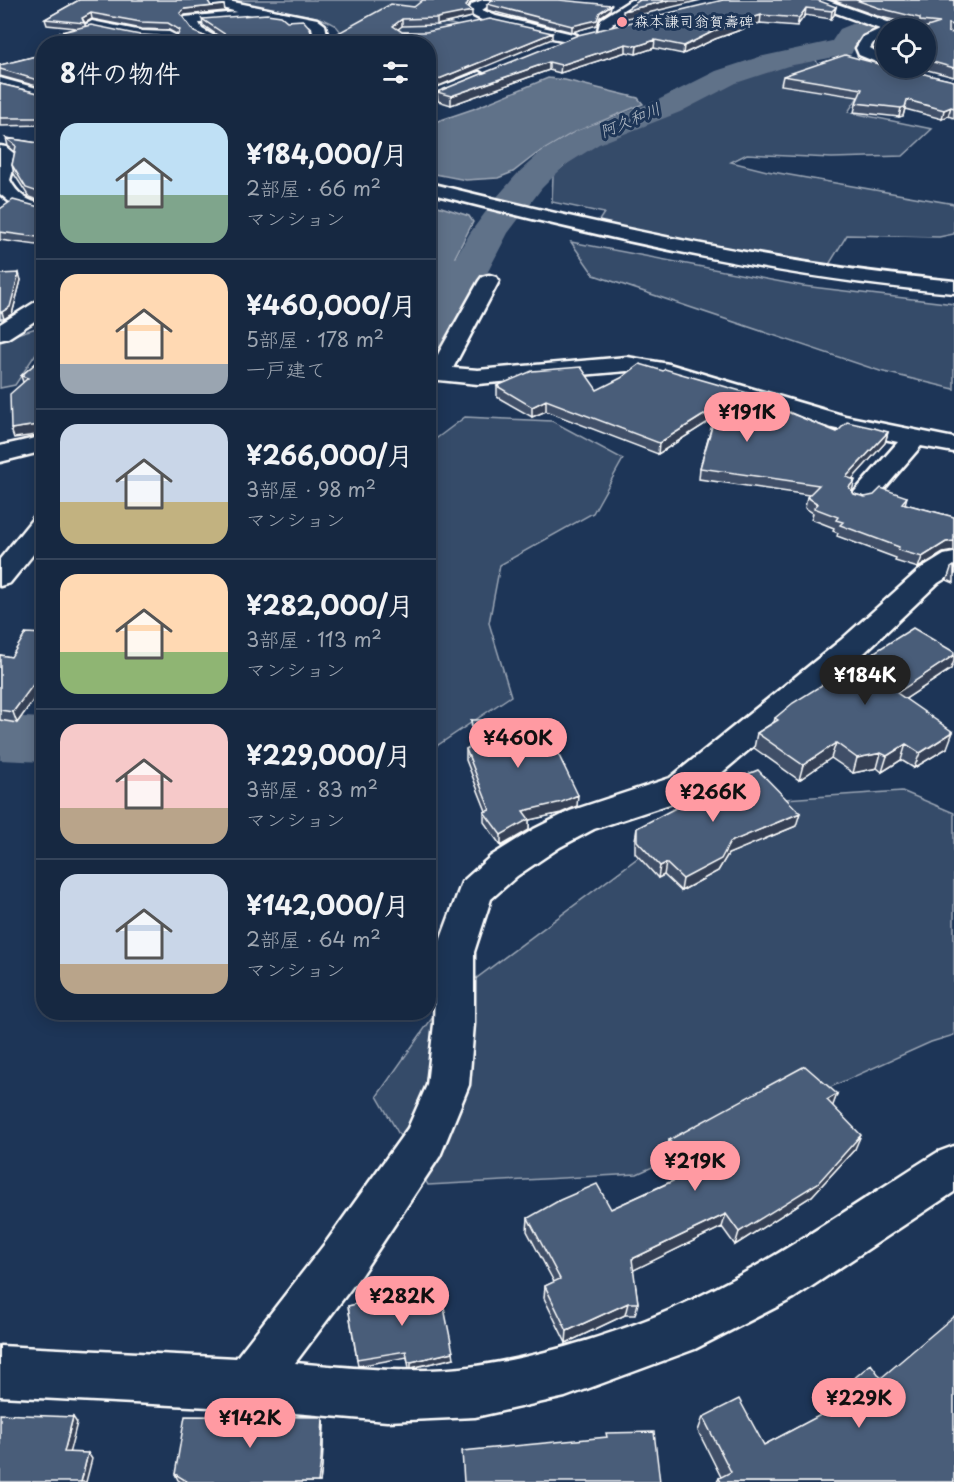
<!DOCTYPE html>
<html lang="ja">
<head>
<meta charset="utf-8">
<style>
	body { margin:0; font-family:"Playpen Sans","Klee One",sans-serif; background:#1f3048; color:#f1f3f6; height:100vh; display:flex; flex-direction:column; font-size:22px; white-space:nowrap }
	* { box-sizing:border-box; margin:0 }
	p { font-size:20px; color:#9ea6b1 }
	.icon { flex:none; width:33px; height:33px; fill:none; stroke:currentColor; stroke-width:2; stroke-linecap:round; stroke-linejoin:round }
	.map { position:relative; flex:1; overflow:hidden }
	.drawer { position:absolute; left:36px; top:36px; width:400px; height:984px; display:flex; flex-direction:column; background:#162841; border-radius:24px; box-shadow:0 3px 15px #0003,0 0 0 2px #35445a }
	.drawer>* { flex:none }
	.buttons { position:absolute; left:876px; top:18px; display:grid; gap:12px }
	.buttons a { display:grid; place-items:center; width:60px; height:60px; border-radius:50%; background:#162841; box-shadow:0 3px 15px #0003,0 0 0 2px #35445a; font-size:30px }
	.price { position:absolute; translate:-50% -51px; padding:0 14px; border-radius:21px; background:#ff9aa2; color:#111; font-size:20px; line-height:39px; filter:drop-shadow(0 2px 3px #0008) }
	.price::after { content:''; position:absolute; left:50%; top:36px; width:18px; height:14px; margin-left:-9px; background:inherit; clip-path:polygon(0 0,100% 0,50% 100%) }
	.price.active { background:#222; color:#fff }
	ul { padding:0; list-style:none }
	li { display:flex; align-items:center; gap:18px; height:150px; padding:0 24px }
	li+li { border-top:2px solid #35445a }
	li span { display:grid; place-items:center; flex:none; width:168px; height:120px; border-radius:18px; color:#555 }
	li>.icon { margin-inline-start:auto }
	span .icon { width:72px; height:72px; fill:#fffc; stroke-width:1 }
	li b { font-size:26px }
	h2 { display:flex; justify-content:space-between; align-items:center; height:72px; padding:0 24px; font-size:26px }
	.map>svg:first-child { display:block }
	.green { fill:#364b69; stroke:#9aa5b4; stroke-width:1.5 }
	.water { fill:#617289; stroke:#a0aab8; stroke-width:1.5 }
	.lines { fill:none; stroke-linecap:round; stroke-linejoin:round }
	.river { fill:#617289; fill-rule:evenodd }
	.street-casing { stroke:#fff; stroke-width:5 }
	.secondary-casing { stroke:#fff; stroke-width:5 }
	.street { fill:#1d3557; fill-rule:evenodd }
	.secondary { fill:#1d3557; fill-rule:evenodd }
	.wall { fill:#405068; stroke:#fff; stroke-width:1.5; fill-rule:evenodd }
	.shaded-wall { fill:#344155; stroke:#fff; stroke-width:1.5 }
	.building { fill:#4a5d79; stroke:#fff; stroke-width:1.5 }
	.poi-dot { fill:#ff9aa2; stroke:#1d3557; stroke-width:2 }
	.labels { text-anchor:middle; stroke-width:6; stroke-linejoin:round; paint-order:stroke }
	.far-poi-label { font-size:15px; fill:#fff; stroke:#1d3557; text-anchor:start }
	.far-water-label { font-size:16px; font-style:italic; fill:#b8c0ca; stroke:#1d3557 }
</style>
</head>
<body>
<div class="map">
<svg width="954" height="1482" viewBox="0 0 954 1482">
	<rect width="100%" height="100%" fill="#1d3557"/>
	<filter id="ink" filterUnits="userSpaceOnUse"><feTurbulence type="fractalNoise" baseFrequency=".0167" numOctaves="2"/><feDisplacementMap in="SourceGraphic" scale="12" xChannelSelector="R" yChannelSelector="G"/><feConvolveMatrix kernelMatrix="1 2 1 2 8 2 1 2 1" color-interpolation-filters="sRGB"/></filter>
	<g filter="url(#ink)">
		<path class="green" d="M 203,0 L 458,0 L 433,20 L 481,31 L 429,44 L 346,41 C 343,36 340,29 335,25 C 308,7 237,11 204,11 Z
			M 815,58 L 819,66 L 860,94 L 848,112 L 932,129 L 903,156 L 832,158 L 747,154 L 731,162 L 767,171 L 954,204 L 954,234 L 939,237 L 847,235 L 827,268 L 594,228 L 604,213 L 552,202 L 553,175 L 582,150 L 654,117 L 774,64 Z
			M 571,242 L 803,286 L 954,304 L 954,389 L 880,371 L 594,275 Z
			M 43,326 L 43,343 L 15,385 L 0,388 L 0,339 Z
			M 465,417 L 552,421 L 623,459 L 593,513 L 500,565 L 489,623 L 511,696 L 429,751 L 429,444 Z
			M 902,791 L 954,813 L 954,1035 L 931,1042 L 637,1174 L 428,1185 L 377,1096 L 442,1004 L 710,804 Z"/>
		<path class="water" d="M 548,78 L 565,80 L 638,98 L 643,104 L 571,134 L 535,155 L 513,172 L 498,178 L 466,180 L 429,173 L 429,124 L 473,109 Z
			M 429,203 L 469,216 L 473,222 L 455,257 L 474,259 L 449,301 L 429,299 Z"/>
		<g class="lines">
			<path class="river" d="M 893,0 L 926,0 L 923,5 L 887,22 L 881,31 L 859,40 L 851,54 L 788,66 L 736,83 L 680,112 L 599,144 L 564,166 L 542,188 L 508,233 L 444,356 L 429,360 L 429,304 L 435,292 L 470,233 L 496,198 L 518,173 L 541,152 L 577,131 L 658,100 L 716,71 L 759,57 L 832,41 L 840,29 L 862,20 L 867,12 Z
				M 0,716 L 44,718 L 44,762 L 0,760 Z"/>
			<defs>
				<path id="street" d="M 203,0 L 223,0 L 317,19 L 325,25 L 329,44 L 315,44 L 312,27 L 308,25 L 246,14 L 246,19 L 241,20 L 199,23 L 202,29 L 228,44 C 204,44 195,41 183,20 L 185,17 L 237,12 L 204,3 Z
					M 483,0 L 491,0 L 492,3 L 482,10 L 496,16 L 577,35 L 579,38 L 572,42 C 550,37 482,26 468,12 L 472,4 Z
					M 631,0 L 646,0 L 612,24 L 610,33 L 600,33 L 598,30 L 601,19 Z
					M 808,0 L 826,0 L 896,25 L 897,28 L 886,28 L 886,36 L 873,43 L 870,48 L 886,57 L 886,66 L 859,55 L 856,48 L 863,37 L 880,29 L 809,3 Z
					M 92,21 L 142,31 L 169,32 L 179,37 L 175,44 L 161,44 L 163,40 L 142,39 L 87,28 L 85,25 Z
					M 0,78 L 44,90 L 44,99 L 0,88 Z
					M 0,146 L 6,147 L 17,156 L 10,180 C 17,194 28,202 44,204 L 44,215 L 17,208 L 0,194 Z
					M 429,183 C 605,226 773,264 954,281 L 954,293 C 775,277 602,238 429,193 Z
					M 489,275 L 496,277 L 499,281 L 453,368 L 478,370 L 627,357 L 669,364 L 845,416 L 954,438 L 954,452 L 921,446 L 871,504 L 862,506 L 853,504 L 849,498 L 898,442 L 832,428 L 658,375 L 627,371 L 478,384 L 429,379 L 429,365 L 432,365 L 479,281 L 482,277 Z
					M 44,299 L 44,315 L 8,338 L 0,340 L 0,324 L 37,301 Z
					M 44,436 L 44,451 L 0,462 L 0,446 Z
					M 954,553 L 954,573 L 938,583 L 863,654 L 694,796 L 594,829 L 560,847 L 517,876 L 491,899 L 474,952 L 474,1024 L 469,1085 L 440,1156 L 361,1275 L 295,1363 C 353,1368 419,1375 476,1366 C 538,1357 610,1336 668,1311 C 764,1269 850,1207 938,1152 L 954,1146 L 954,1192 L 794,1298 L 695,1349 L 565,1397 L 475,1417 L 387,1421 L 248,1409 L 0,1396 L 0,1346 L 236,1358 L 327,1241 L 408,1128 L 427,1085 L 434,1024 L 436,952 L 462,882 L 491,856 L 534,829 L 570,811 L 670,778 L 841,640 L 918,571 L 944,555 Z"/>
				<path id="secondary" d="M 479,72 L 486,76 L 484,79 L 429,102 L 429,91 Z
					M 44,515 L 44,541 L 10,583 L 0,586 L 0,559 L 34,517 Z"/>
			</defs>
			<use href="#street" class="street-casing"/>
			<use href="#secondary" class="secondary-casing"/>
			<use href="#street" class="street"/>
			<use href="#secondary" class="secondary"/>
		</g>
		<path class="wall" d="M 79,0 L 211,6 L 224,5 L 225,11 L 185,15 L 183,17 L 194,32 L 211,39 L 224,40 L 203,25 L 202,19 L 324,41 L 414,7 L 470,3 L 468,8 L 472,17 L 437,25 L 402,26 L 398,29 L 402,32 L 552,39 L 429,44 L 83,44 L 59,39 L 58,33 L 76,28 L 47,25 L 45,19 ZM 92,19 L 142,29 L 169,30 L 178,35 L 176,39 L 160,40 L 85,26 L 85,23 Z
			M 723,0 L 836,7 L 834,15 L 831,19 L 805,15 L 797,26 L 760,23 L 715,39 L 683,54 L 654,48 L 636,54 L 626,52 L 560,73 L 549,70 L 451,105 L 438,101 L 437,92 Z
			M 832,0 L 954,0 L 954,77 L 920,68 L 926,68 L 926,28 L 918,28 L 918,26 L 877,16 Z
			M 487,4 L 611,5 L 610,10 L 600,17 L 597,25 L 572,32 L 487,10 Z
			M 44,54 L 44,88 L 0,76 L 0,65 Z
			M 886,66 L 954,81 L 954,118 L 948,116 L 942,119 L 905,109 L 903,116 L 899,117 L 854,112 L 858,97 L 781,85 L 783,76 Z
			M 0,84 L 42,94 L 44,93 L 44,125 L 0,126 Z
			M 6,138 L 44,144 L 44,246 L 0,240 L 0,209 L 43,208 L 43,202 L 29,197 L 14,174 L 12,165 L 15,152 L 8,146 Z
			M 0,274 L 21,280 L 12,314 L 4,319 L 0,319 Z
			M 44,356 L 14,438 L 23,382 L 21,376 Z
			M 497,386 L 597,390 L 762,401 L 837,432 L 888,432 L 885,443 L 852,479 L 852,491 L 854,494 L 865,497 L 907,497 L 905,504 L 954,517 L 954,551 L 943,553 L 918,568 L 895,561 L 896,558 L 837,536 L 838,533 L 833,531 L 834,528 L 811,519 L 813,513 L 805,508 L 807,497 L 809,495 L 699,479 L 700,468 L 714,418 L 658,454 L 546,411 L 532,417 L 497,397 Z
			M 954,566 L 954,583 L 947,580 L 951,568 Z
			M 44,634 L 44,685 L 17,723 L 0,720 L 0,655 L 11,657 Z
			M 951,669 L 905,699 L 947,748 L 914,768 L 901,760 L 882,772 L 877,768 L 853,773 L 831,758 L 799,780 L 754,748 L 757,733 L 774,722 L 775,718 Z
			M 471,720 L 551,739 L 577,806 L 561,813 L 529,820 L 529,830 L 501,846 L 484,822 L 484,812 L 486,811 L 466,760 L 466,749 L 473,745 L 472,731 Z
			M 796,826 L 728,854 L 718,871 L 681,891 L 664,875 L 658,878 L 635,853 L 635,840 L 637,828 Z
			M 837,1094 L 832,1106 L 855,1149 L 812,1196 L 735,1245 L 722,1227 L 633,1270 L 638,1303 L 635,1315 L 625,1315 L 566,1343 L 544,1298 L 545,1286 L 554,1282 L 527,1231 L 528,1218 L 611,1209 L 683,1176 L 666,1153 L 669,1140 Z
			M 384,1301 L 454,1358 L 411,1368 L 409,1368 L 407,1357 L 358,1366 L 348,1306 Z
			M 839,1391 L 954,1482 L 717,1482 L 719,1478 L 721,1477 L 698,1431 L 703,1417 L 764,1445 L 833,1409 L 831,1406 Z
			M 324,1423 L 322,1466 L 320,1482 L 181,1482 L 178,1480 L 175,1474 Z"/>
		<path class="shaded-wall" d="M 469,0 L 476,0 L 470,3 L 466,12 L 472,11 L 472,17 L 437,25 L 437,18 L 466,6 Z
			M 670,0 L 701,0 L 623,19 L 623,11 Z
			M 224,5 L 225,11 L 185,15 L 181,19 L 180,13 L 184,9 Z
			M 611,5 L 610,10 L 600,17 L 597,25 L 572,32 L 572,26 L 600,12 Z
			M 836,7 L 834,15 L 831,19 L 832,11 Z
			M 806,8 L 805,15 L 797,26 L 799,18 Z
			M 91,13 L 92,19 L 85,23 L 82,18 Z
			M 761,15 L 760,23 L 715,39 L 683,54 L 684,46 L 716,30 Z
			M 402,19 L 402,26 L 393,33 L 393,26 Z
			M 552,33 L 552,39 L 429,90 L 429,83 Z
			M 655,40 L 654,48 L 636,54 L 637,46 Z
			M 626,44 L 626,52 L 560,73 L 561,65 Z
			M 549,62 L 549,70 L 451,105 L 451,96 Z
			M 907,100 L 903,116 L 899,117 L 901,108 Z
			M 951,107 L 948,116 L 942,119 L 944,110 Z
			M 19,273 L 21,280 L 12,314 L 4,319 L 2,312 Z
			M 546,400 L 546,411 L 532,417 L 532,407 Z
			M 718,406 L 716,417 L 658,454 L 659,443 Z
			M 44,424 L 44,434 L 14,438 L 11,429 Z
			M 888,432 L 885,443 L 844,488 L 846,477 Z
			M 855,480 L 852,491 L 847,498 L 849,487 Z
			M 954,541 L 954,551 L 943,553 L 918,568 L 922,557 L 946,542 Z
			M 954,655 L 954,661 L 951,669 L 892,708 L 897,693 Z
			M 43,670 L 44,685 L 17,723 L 13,712 Z
			M 953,732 L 947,748 L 914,768 L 920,753 Z
			M 836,743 L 831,758 L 799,780 L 803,765 Z
			M 906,744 L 901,760 L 882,772 L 887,756 Z
			M 881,753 L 877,768 L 853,773 L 857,758 Z
			M 578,795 L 577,806 L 561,813 L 529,820 L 529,830 L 501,846 L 501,835 L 523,811 Z
			M 800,813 L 796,826 L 728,854 L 718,871 L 681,891 L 683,879 L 730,842 Z
			M 666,863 L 664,875 L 658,878 L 660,866 Z
			M 837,1094 L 832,1108 L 827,1100 Z
			M 861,1135 L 855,1149 L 812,1196 L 735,1245 L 739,1232 Z
			M 726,1214 L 722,1227 L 630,1272 L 632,1259 Z
			M 628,1303 L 625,1315 L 566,1343 L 567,1331 Z
			M 453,1352 L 454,1358 L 411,1368 L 411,1362 Z
			M 73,1417 L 77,1423 L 68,1458 L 64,1452 Z
			M 323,1417 L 324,1423 L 322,1466 L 320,1482 L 318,1482 Z
			M 88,1453 L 92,1459 L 86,1482 L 81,1482 Z"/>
		<path class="building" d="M 79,0 L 207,0 L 208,1 L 211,6 L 224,5 L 184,9 L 180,13 L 194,32 L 211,39 L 227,40 L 229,37 L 202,19 L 267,14 L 281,16 L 287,21 L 303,20 L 310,28 L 313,39 L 324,41 L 391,4 L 414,7 L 423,0 L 469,0 L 466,6 L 472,11 L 437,18 L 402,19 L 393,26 L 402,32 L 426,32 L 490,19 L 552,33 L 429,83 L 429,44 L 87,44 L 100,40 L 58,33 L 91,25 L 140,35 L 158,36 L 160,40 L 176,39 L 180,30 L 168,23 L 141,22 L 91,13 L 82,18 L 84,23 L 45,19 Z
			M 492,0 L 559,0 L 611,5 L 600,12 L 597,20 L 572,26 L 487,4 Z
			M 640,0 L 670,0 L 623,11 Z
			M 723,0 L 817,0 L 836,7 L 832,11 L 806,8 L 799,18 L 761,15 L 716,30 L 684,46 L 655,40 L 637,46 L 626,44 L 561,65 L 549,62 L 451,96 L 437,92 L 578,35 Z
			M 856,0 L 954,0 L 954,25 L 948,24 L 948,32 L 954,33 L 954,68 L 926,60 L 926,28 L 924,28 L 940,23 L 920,21 L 920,18 L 879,8 Z
			M 44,54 L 44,82 L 0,69 L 0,65 Z
			M 845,55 L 886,66 L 886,68 L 906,68 L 928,75 L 954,81 L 954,108 L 951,107 L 944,110 L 907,100 L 905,107 L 901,108 L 856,103 L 862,89 L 783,76 Z
			M 0,84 L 42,94 L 44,93 L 44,118 L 0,118 Z
			M 6,138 L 44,144 L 44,194 L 26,188 L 12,165 L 16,146 Z
			M 13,200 L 43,208 L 44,200 L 44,238 L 0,232 L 0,209 Z
			M 19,273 L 10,307 L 2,312 L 0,312 L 0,274 Z
			M 44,356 L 44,424 L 11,429 L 10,394 L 28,378 L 21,376 Z
			M 640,364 L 663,371 L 665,369 L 678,373 L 751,394 L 762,399 L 760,401 L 837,432 L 847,422 L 874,428 L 888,432 L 846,477 L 855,480 L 849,487 L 854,494 L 865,497 L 874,495 L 881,488 L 907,497 L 902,503 L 954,517 L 954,541 L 946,542 L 922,557 L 898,550 L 899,547 L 840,525 L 843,522 L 836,520 L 838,517 L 814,508 L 818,504 L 807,497 L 819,485 L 700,468 L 718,406 L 659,443 L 546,400 L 532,407 L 497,386 L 532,371 L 581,367 L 597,390 L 621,378 Z
			M 913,628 L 954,652 L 954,655 L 897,693 L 953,732 L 920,753 L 906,744 L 887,756 L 881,753 L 857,758 L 836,743 L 803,765 L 757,733 L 778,720 L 775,718 L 793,703 Z
			M 26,633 L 44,634 L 44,670 L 13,712 L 0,710 L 0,655 L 11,657 Z
			M 471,720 L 550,720 L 551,739 L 578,795 L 562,802 L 523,811 L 529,819 L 501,835 L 484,812 L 490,810 L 466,749 L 475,744 Z
			M 758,770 L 800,813 L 730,842 L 721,859 L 683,879 L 666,863 L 660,866 L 637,841 L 637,828 L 716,787 Z
			M 805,1066 L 837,1094 L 827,1100 L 861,1135 L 818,1183 L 739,1232 L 726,1214 L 632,1259 L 638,1303 L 628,1303 L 567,1331 L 545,1286 L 560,1279 L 528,1218 L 560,1200 L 597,1184 L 611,1209 L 693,1172 L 669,1140 Z
			M 440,1288 L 453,1352 L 411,1362 L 408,1362 L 406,1351 L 357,1359 L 348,1306 L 384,1297 L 384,1301 Z
			M 954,1316 L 954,1482 L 721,1482 L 719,1478 L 731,1472 L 703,1417 L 739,1399 L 764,1445 L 847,1401 L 839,1391 L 871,1364 L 881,1378 Z
			M 0,1414 L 73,1417 L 64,1452 L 88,1453 L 81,1482 L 0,1482 Z
			M 185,1416 L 323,1417 L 321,1460 L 318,1482 L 188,1482 L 175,1474 Z
			M 654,1432 L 660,1482 L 464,1482 L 462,1451 L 607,1437 L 606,1433 Z"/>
	</g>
	<circle class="poi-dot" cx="622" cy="22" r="6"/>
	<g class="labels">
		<g class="far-poi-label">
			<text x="634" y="27">森本謙司翁賀壽碑</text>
		</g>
		<g class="far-water-label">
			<text transform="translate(630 120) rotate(-23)" y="6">阿久和川</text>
		</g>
	</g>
</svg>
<div class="buttons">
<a><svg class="icon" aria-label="locate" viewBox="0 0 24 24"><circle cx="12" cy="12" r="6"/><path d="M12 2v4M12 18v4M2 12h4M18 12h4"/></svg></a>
</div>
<b class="price" style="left:747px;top:443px">¥191K</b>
<b class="price active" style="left:865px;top:706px">¥184K</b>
<b class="price" style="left:518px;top:769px">¥460K</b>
<b class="price" style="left:713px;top:823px">¥266K</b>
<b class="price" style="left:695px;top:1192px">¥219K</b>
<b class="price" style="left:402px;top:1327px">¥282K</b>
<b class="price" style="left:859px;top:1429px">¥229K</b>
<b class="price" style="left:250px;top:1449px">¥142K</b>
<section class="drawer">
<h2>8件の物件<svg class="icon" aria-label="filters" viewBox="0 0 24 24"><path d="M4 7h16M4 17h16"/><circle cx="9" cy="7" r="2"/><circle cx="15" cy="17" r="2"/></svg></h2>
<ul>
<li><span style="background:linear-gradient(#bfe0f5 60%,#7fa58c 0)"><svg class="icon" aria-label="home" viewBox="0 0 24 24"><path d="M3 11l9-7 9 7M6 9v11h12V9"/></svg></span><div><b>¥184,000/月</b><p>2部屋 · 66 m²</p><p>マンション</p></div></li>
<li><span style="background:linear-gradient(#ffd9b3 75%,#9aa5b1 0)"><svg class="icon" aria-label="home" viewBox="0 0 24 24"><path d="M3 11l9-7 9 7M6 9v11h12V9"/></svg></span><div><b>¥460,000/月</b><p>5部屋 · 178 m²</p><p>一戸建て</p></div></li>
<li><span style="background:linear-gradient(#c9d6e8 65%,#c2b280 0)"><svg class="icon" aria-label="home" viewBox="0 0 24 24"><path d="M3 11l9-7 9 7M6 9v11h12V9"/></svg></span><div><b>¥266,000/月</b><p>3部屋 · 98 m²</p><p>マンション</p></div></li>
<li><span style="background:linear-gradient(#ffd9b3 65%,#8fb573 0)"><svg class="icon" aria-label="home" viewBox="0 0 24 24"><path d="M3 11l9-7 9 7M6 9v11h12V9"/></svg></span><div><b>¥282,000/月</b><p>3部屋 · 113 m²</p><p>マンション</p></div></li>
<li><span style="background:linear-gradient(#f6c9c9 70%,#b9a48a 0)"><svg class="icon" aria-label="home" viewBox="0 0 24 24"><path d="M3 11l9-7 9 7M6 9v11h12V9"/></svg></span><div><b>¥229,000/月</b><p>3部屋 · 83 m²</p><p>マンション</p></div></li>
<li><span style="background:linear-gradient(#c9d6e8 75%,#b9a48a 0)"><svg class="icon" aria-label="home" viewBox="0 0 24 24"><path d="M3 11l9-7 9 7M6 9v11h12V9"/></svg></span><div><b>¥142,000/月</b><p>2部屋 · 64 m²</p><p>マンション</p></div></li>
</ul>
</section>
</div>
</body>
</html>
